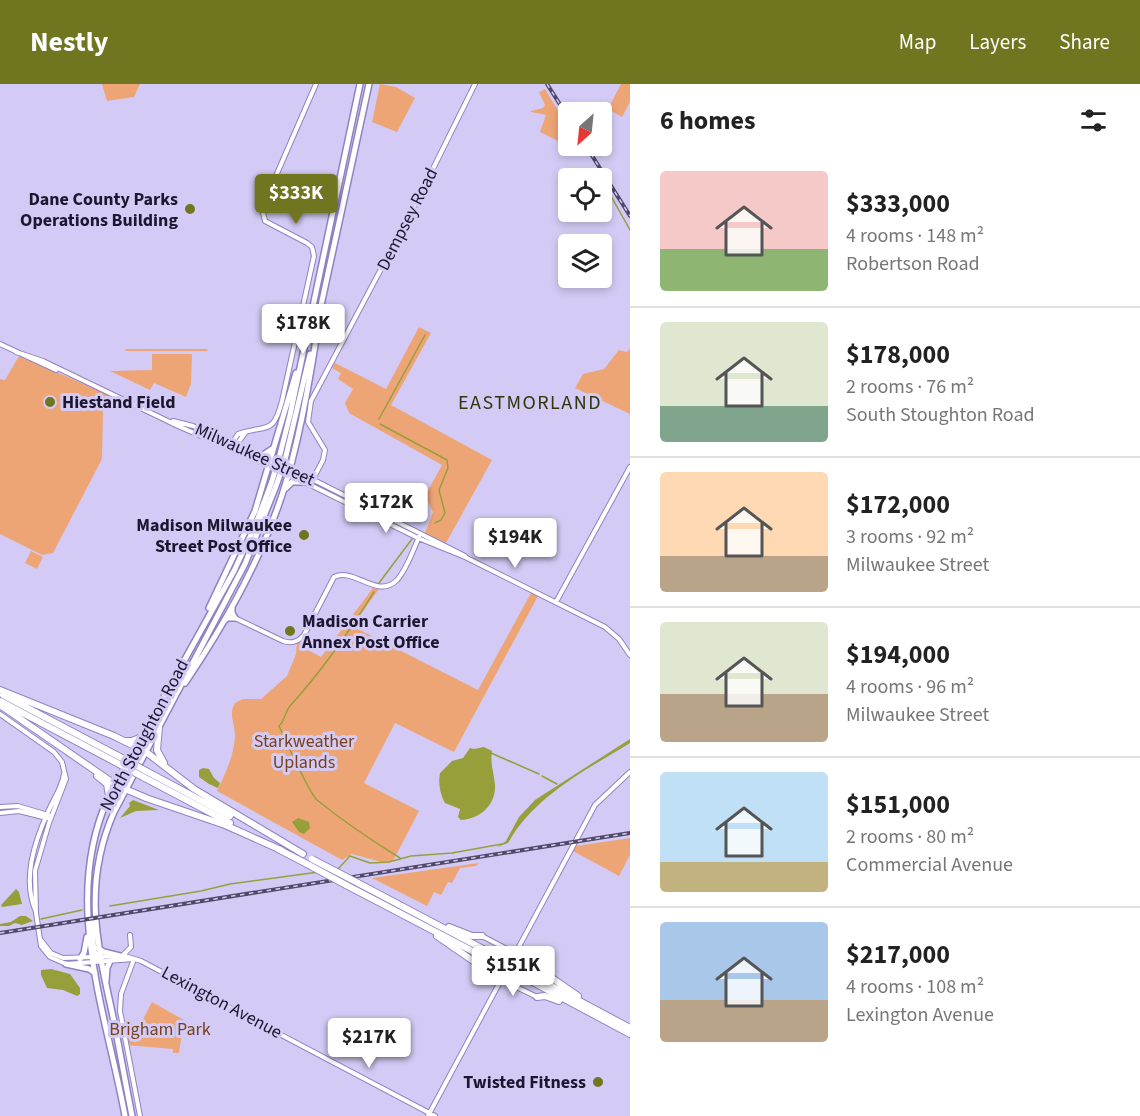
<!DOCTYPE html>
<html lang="en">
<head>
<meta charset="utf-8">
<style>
	body { margin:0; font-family:"Source Sans 3",sans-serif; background:#f2f2f2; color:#222; height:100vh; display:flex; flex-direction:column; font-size:22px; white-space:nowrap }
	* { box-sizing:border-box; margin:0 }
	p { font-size:20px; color:#767676 }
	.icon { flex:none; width:33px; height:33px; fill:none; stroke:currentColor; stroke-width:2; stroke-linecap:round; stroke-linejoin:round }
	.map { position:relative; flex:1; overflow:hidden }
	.drawer { display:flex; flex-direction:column; background:#fff; width:510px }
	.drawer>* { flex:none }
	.needle { width:39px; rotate:207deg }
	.tools { position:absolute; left:558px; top:18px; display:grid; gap:12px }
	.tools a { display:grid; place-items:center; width:54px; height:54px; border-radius:6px; background:#fff; box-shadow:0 3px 9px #0003; font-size:30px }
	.price { position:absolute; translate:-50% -51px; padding:0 14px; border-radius:6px; background:#fff; color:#222; font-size:20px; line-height:39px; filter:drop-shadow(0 2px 3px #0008) }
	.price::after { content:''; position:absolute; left:50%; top:36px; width:18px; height:14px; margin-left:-9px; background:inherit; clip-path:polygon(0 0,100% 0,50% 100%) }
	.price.on { background:#6f761f; color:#fff }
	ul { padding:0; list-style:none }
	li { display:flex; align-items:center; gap:18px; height:150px; padding:0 30px }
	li+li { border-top:2px solid #e0e0e0 }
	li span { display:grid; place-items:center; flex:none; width:168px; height:120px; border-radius:6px; color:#555 }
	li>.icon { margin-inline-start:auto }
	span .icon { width:72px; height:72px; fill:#fffc; stroke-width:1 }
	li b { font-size:26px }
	h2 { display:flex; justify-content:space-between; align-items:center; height:72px; padding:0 30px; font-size:26px }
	header { display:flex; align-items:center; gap:36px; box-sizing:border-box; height:84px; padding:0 30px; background:#6f761f; color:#fff }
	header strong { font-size:28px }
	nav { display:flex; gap:33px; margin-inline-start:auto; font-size:21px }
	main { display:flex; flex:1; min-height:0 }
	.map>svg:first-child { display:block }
	.green { fill:#eea575 }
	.water { fill:#979f3b }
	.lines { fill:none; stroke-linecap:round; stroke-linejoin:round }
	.stream { stroke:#979f3b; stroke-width:1.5 }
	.minor-casing { stroke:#9082c2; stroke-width:6 }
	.major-casing { stroke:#9082c2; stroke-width:8 }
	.highway-casing { stroke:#9082c2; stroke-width:8 }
	.minor { stroke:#fff; stroke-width:4 }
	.major { stroke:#fff; stroke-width:5 }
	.highway { stroke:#fff; stroke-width:6 }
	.rail-casing { stroke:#504967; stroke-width:4 }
	.rail { stroke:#d3cbf5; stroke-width:1.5; stroke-dasharray:4.5; stroke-linecap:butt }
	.major-bridge-casing { stroke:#9082c2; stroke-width:8; stroke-linecap:butt }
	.highway-bridge-casing { stroke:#9082c2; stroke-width:8; stroke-linecap:butt }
	.major-bridge { stroke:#fff; stroke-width:5 }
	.highway-bridge { stroke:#fff; stroke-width:6 }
	.poi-dot { fill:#6f761f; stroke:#d3cbf5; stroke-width:2 }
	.labels { text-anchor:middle; stroke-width:6; stroke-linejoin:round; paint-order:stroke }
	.poi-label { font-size:18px; font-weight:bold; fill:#1c162f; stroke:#d3cbf5; text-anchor:end }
	.street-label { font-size:18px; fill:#1c162f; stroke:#d3cbf5 }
	.park-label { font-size:18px; fill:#784119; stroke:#d3cbf5 }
	.neighbourhood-label { font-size:20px; letter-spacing:1.5px; fill:#32350c; stroke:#d3cbf5 }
</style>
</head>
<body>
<header>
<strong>Nestly</strong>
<nav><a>Map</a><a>Layers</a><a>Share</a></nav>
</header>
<main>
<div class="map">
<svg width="630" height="1032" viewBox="0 0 630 1032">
	<rect width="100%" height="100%" fill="#d3cbf5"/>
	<path class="green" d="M 102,0 L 140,0 L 134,13 L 107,17 Z
		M 380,0 L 396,3 L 415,14 L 397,48 L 372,38 Z
		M 621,0 L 630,0 L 630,18 L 622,33 L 608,25 Z
		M 545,5 L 568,43 L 568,62 L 580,62 L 586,71 L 540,48 L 546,31 L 531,28 L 531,27 L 543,24 L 545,21 L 539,8 Z
		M 419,243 L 431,249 L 391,321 L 492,376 L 446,459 L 425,449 L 433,428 L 426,414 L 426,410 L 442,381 L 349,329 L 345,319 L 353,305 L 338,295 L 341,289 L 332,284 L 335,279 L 386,305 Z
		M 630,264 L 630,330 L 575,304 L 583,290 L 604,285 L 619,266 L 627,268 Z
		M 125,265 L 207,265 L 208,267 L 126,267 Z
		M 152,270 L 192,270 L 191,300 L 186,313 L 154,299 L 150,306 L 110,287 L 152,286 Z
		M 19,272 L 109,311 L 103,326 L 102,375 L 53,469 L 42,471 L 0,450 L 0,295 L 5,296 Z
		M 31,467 L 43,473 L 37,485 L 25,479 Z
		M 373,504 L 379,505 L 352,542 L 478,606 L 531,509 L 538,512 L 454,668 L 395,639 L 364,699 L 419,727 L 393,777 L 385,779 L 352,770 L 342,776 L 217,707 C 225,690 234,672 235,652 C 235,640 228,630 235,619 L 243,615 L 261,615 L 287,592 L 296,570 L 297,559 L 302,557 L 308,566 L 321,573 Z
		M 630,754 L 630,771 L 619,792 L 573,767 L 576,762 Z
		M 479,779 L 476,782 L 460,784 L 452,799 L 448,798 L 441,811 L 434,808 L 427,822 L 372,794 Z
		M 152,918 L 184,936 L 179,969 L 173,969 L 173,965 L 126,961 L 123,935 L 139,943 Z"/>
	<path class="water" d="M 630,655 L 630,659 C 586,686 534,712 508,759 L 497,763 L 506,757 L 519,733 L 535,716 Z
		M 484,663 L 492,667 C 490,680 494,689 495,701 C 496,721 480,735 461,736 L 458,733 L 460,725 L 445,719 C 440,710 438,699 440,689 L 452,677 L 463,674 L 470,664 L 474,665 Z
		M 203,684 L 209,685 L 214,694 L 220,699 L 218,704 L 209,700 L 199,693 L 199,686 Z
		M 133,716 L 159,726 L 136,727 L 120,734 L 130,722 L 129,719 Z
		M 298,734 L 309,738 L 310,744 L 304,750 L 299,748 L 292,738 Z
		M 16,805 L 19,808 L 22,820 L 2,823 L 1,821 Z
		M 20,832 L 26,832 L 33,837 L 22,841 L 15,839 L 9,842 L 0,842 L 0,840 L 11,838 Z
		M 51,885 L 70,890 L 80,904 L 80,910 L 77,912 L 63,906 L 47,904 L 41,891 L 41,886 Z"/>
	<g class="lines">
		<path class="stream" d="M 600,92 L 601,94
			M 602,96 L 630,146
			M 379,335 L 425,251
			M 380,340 L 447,376 L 448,384 L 439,406 L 445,429 L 441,436 L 435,439
			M 379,499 L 412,455
			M 374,508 C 349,548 322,587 290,622 C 285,628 285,636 279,642 C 284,653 310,710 317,716 C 343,737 371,756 400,774
			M 491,669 L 539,690
			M 542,692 L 557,700
			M 338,785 L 350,772 L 370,779 L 389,778 L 411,772 L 452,769 L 502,760
			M 110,822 L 201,807 L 230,800 L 319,788
			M 41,835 L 82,826"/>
		<defs>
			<path id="minor" d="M 0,260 L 56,286
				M 16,268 L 43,277 L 178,342 L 288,390 L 418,454 L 465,473 L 605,543 L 619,555 L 630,571
				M 173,337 L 193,342 L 272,375
				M 229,364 L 238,350 C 267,340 273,352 282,317 L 314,172 L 312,163 L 307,159 L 265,137 L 262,124 L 316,0
				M 233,366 L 245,349
				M 282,380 L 465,472
				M 313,395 L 323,376 L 325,366 L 308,338 L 311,317 L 415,121 L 475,0
				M 556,518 L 630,383
				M 235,534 L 283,557 C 292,560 298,558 304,551 L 334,493 C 355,483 377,516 397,496 C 407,485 413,466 419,453
				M 0,630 L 54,668 L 62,678 L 66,695 L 49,739 L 35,787 L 36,829 L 41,862 L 50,873 L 66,880 L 134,875
				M 0,723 L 18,722 L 48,731
				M 0,729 L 19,727 L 47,734
				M 36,828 C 22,796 34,759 48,728 C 53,716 62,704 64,690
				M 482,852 L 547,886
				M 40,855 L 51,869 L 63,874 L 125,872 L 141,877 L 435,1032
				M 123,871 L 131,863 L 130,851
				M 134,875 L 121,910 L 120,927 L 140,1032
				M 498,896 L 510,872 L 514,869
				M 502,896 L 537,913
				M 428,1032 L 595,721 L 630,688"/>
			<path id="major" d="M 320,226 L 369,0
				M 263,371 L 272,365
				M 279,374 L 290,331 L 360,0
				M 285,376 L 310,270
				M 286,404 L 292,398 L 304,398
				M 209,524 L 255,427 L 296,289
				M 224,537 L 227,534 L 235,534 L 232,529 L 232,524
				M 185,599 C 227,537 266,467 287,395 C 303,339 312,281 321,224
				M 91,838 L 94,867 L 98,876
				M 98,864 L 104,868 L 120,872
				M 80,875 L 84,869 L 87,853
				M 66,880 L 89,885 L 95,889
				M 106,897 L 107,884 L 110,877
				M 125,1032 C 106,927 61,816 109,712 L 234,487 L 255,442 L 271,400
				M 132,1032 C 125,997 119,962 112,928 C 96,856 83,799 114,728 L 245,480 L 276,402"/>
			<path id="highway" d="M 0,606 L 114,652 L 146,668 L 194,705 L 303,770
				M 3,611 L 122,674
				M 0,617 L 119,680
				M 0,621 L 116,701 L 146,714 L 225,741 L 281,766
				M 159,643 L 157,666 L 164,679
				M 127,657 L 132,657 L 142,653
				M 146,687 L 230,732
				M 97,692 L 107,700 L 109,712
				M 143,693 L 230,739
				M 278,765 L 307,780
				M 358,799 L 502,875
				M 346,801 L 499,881
				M 449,843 L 472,852 L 482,852
				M 437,852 L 498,894
				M 516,883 L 630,944
				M 547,886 L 549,892 L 578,912
				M 514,888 L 630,950
				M 537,913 L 545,912 L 559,917"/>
		</defs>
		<use href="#minor" class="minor-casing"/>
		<use href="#major" class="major-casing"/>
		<use href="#highway" class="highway-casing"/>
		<use href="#minor" class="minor"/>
		<use href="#major" class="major"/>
		<use href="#highway" class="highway"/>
		<defs>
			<path id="rail" d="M 547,0 L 568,33
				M 586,62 L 630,132
				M 0,849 L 630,749"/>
		</defs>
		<use href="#rail" class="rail-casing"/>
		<use href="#rail" class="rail"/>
		<defs>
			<path id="major-bridge" d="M 271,400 L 279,374
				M 276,402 L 285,376"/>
			<path id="highway-bridge" d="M 122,674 L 146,687
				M 119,680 L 143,693
				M 312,775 L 358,799
				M 307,780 L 346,801
				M 502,875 L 516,883
				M 499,881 L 514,888"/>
		</defs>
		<use href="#major-bridge" class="major-bridge-casing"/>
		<use href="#highway-bridge" class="highway-bridge-casing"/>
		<use href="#major-bridge" class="major-bridge"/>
		<use href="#highway-bridge" class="highway-bridge"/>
	</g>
	<g class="poi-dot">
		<circle cx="190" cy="125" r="6"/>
		<circle cx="50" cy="318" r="6"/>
		<circle cx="304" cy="451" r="6"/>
		<circle cx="290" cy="547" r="6"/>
		<circle cx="598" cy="998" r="6"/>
	</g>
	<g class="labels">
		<g class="poi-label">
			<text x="178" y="121">Dane County Parks<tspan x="178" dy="21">Operations Building</tspan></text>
			<text x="62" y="324" text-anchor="start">Hiestand Field</text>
			<text x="292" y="447">Madison Milwaukee<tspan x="292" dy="21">Street Post Office</tspan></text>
			<text x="302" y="543" text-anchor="start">Madison Carrier<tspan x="302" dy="21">Annex Post Office</tspan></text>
			<text x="586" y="1004">Twisted Fitness</text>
		</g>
		<g class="street-label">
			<text transform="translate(407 135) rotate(-63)" y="6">Dempsey Road</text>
			<text transform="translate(255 370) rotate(24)" y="6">Milwaukee Street</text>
			<text transform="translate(144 651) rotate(-62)" y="6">North Stoughton Road</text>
			<text transform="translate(222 918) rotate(28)" y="6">Lexington Avenue</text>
		</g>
		<g class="park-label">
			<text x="304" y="663">Starkweather<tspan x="304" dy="21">Uplands</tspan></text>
			<text x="160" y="951">Brigham Park</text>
		</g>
		<g class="neighbourhood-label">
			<text x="530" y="325">EASTMORLAND</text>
		</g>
	</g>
</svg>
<div class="tools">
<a><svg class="needle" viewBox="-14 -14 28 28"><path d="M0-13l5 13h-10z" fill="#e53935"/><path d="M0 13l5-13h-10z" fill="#767676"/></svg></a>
<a><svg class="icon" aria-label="locate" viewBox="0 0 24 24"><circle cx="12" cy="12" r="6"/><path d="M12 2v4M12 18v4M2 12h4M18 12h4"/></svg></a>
<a><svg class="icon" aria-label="layers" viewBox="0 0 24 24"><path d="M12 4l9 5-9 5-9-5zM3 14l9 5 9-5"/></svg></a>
</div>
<b class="price on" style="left:296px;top:141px">$333K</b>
<b class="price" style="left:303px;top:271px">$178K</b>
<b class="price" style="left:386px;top:450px">$172K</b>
<b class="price" style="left:515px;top:485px">$194K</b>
<b class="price" style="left:513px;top:913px">$151K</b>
<b class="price" style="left:369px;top:985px">$217K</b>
</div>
<section class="drawer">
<h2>6 homes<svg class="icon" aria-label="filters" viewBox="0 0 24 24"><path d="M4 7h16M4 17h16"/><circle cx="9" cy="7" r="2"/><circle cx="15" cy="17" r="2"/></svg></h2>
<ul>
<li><span style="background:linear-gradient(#f6c9c9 65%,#8fb573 0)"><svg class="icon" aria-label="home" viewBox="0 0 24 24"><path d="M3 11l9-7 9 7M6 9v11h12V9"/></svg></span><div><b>$333,000</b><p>4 rooms · 148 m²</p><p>Robertson Road</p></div></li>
<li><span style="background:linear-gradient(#dfe7d0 70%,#7fa58c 0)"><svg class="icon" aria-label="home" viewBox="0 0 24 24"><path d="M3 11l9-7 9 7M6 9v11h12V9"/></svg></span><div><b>$178,000</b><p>2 rooms · 76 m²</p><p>South Stoughton Road</p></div></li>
<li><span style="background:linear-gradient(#ffd9b3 70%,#b9a48a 0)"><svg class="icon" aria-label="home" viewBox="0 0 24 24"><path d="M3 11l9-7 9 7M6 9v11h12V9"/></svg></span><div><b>$172,000</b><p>3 rooms · 92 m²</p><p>Milwaukee Street</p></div></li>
<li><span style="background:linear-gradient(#dfe7d0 60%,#b9a48a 0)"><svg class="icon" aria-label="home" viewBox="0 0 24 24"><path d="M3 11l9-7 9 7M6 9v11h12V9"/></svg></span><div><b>$194,000</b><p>4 rooms · 96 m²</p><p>Milwaukee Street</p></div></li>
<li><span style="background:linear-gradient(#bfe0f5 75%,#c2b280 0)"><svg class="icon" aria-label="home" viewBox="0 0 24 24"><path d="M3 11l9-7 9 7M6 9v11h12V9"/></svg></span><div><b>$151,000</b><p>2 rooms · 80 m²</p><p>Commercial Avenue</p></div></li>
<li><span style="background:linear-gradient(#a9c7e8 65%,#b9a48a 0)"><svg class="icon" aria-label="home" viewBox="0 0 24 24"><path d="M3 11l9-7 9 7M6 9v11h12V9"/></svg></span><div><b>$217,000</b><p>4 rooms · 108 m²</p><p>Lexington Avenue</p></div></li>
</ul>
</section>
</main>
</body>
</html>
